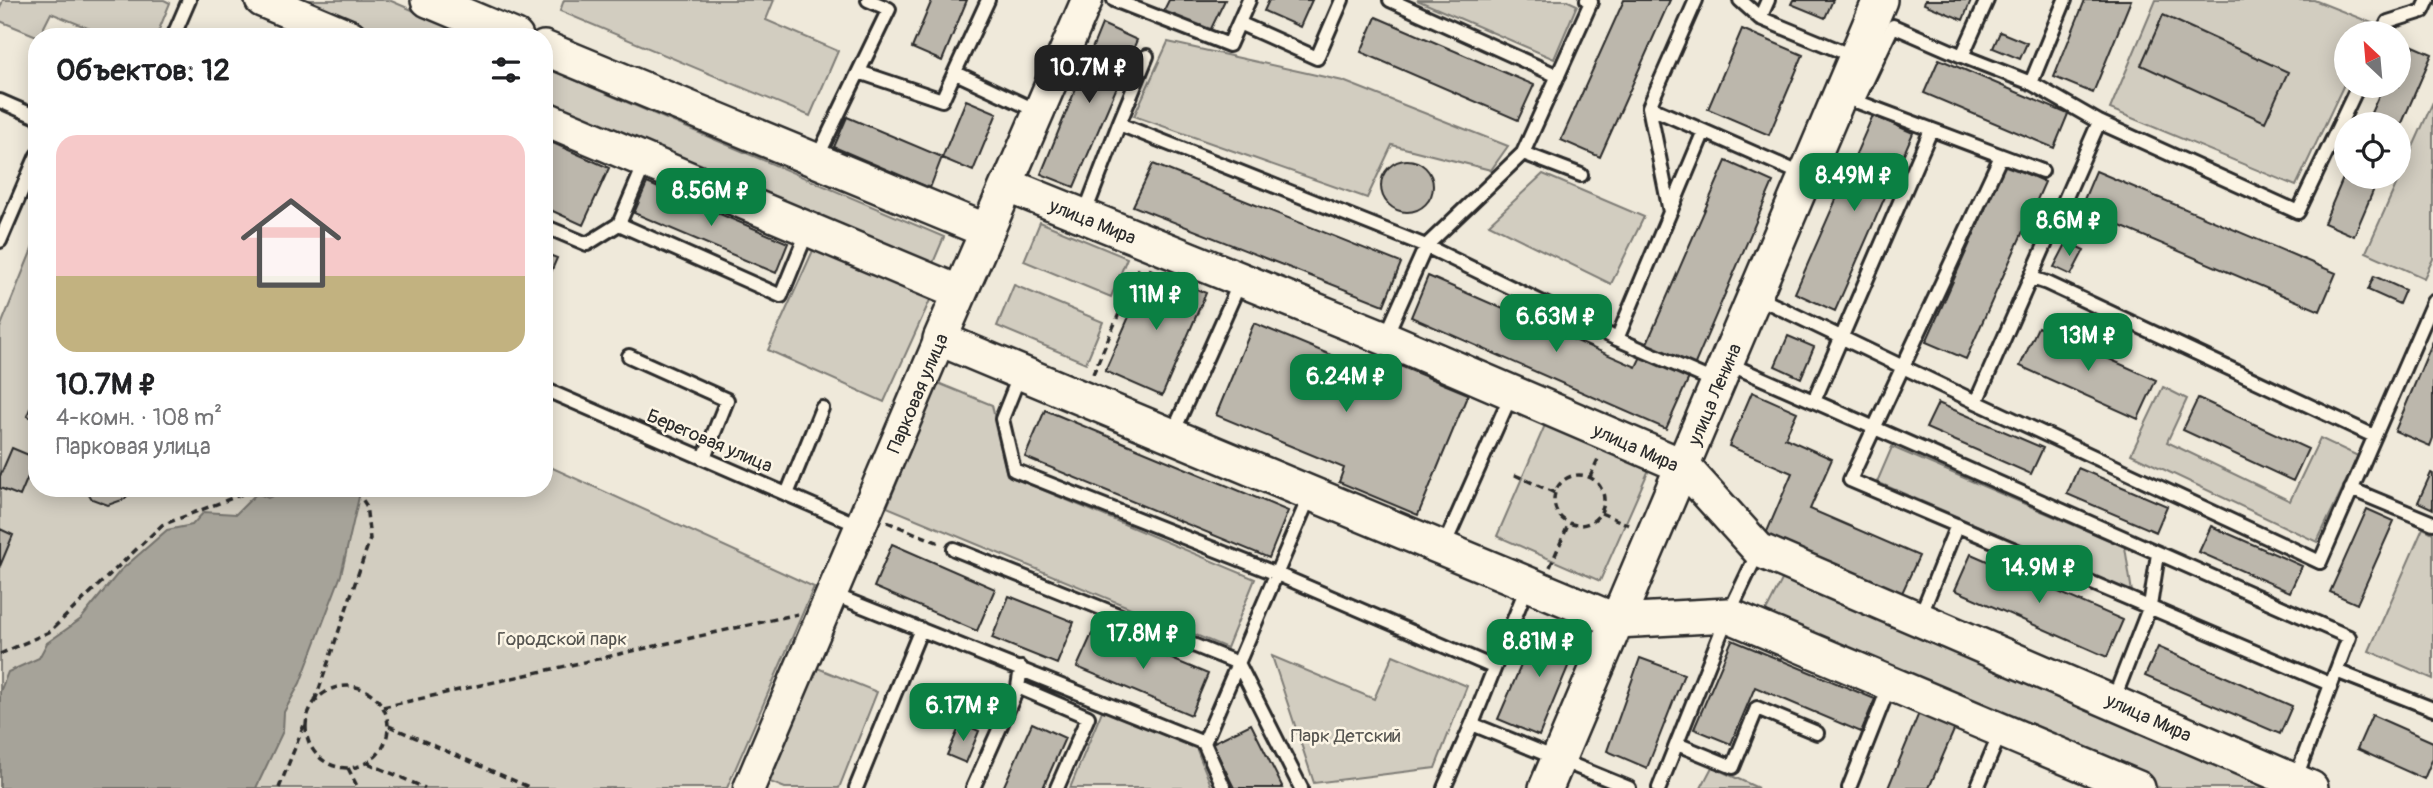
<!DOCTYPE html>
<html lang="ru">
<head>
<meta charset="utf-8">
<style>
	body { margin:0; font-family:Pangolin,sans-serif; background:#f6f6f6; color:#202124; height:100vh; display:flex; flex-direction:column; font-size:26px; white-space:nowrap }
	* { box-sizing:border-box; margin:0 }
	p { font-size:23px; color:#757577 }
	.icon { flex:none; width:38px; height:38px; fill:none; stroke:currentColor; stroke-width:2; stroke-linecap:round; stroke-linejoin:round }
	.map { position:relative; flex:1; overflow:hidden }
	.details { position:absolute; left:28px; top:28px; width:525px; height:469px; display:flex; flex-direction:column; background:#fff; border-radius:28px; box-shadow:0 4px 18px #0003 }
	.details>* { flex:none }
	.needle { width:46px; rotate:334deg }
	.buttons { position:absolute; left:2334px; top:21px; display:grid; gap:14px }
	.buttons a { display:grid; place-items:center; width:77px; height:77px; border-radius:50%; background:#fff; box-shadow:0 4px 18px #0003; font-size:35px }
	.price { position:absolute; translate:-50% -60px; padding:0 16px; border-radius:14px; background:#0b8043; color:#fff; font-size:23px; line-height:46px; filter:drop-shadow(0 2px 4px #0008) }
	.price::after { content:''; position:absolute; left:50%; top:42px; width:21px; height:16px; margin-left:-10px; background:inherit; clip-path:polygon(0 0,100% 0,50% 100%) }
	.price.on { background:#222; color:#fff }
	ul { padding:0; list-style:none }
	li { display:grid; align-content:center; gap:14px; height:371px; padding:0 28px }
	li span { display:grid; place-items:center; height:217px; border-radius:21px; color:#555 }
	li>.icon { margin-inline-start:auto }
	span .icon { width:126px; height:126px; fill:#fffc; stroke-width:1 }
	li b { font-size:30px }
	h2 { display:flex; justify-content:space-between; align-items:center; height:84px; padding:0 28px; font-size:30px }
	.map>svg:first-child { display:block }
	.green { fill:#d2cdc0; stroke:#7e7c76; stroke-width:2 }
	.water { fill:#a6a399; stroke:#75736d; stroke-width:2 }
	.building { fill:#bcb7ac; stroke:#2b2b2b; stroke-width:2 }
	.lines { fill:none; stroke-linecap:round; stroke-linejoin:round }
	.service-casing { stroke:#2b2b2b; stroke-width:18 }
	.tertiary-casing { stroke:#2b2b2b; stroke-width:35 }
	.secondary-casing { stroke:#2b2b2b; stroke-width:38 }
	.path { stroke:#2b2b2b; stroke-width:3.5; stroke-dasharray:7 5; stroke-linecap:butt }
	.service { stroke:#fcf5e5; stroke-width:12 }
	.tertiary { stroke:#fcf5e5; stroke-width:30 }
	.secondary { stroke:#fcf5e5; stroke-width:33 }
	.labels { text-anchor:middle; stroke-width:5; stroke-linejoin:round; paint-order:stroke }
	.street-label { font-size:19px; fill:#2b2b2b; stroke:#fcf5e5 }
	.park-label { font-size:19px; fill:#555450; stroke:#fcf5e5 }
</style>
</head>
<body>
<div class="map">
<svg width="2433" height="788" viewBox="0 0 2433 788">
	<rect width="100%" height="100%" fill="#efe9da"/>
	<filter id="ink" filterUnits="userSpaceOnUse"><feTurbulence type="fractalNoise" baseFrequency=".0143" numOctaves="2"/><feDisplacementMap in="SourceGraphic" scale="14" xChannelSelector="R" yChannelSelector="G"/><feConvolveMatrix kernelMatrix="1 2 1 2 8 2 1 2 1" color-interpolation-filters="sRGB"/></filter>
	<g filter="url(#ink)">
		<path class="green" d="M 3,0 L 164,0 L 170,3 L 156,37 L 110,37 L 51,13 L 39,37 L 0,21 L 0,8 Z
			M 299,0 L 389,0 L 475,37 L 385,37 Z
			M 564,0 L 774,0 L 766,20 L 838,51 L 810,116 L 560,11 Z
			M 1417,0 L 1566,0 L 1577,5 L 1554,59 Z
			M 2156,0 L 2314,0 L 2372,23 L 2368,33 L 2347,33 L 2347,78 L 2296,186 L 2110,109 Z
			M 1168,42 L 1343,81 L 1508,146 L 1491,170 L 1392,145 L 1367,198 L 1134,116 Z
			M 544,67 L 944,237 L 930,270 L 544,105 Z
			M 2433,102 L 2433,259 L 2424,278 L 2366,252 Z
			M 1543,174 L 1644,217 L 1611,284 L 1489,224 Z
			M 1040,222 L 1127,258 L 1111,297 L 1024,261 Z
			M 37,237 L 37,488 L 544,488 L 544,464 L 814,587 L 727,788 L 0,788 L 0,328 Z
			M 815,246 L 931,298 L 884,402 L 768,350 Z
			M 1014,285 L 1103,322 L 1086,363 L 997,326 Z
			M 938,383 L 992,405 L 1007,475 L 1255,579 L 1227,648 L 887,507 Z
			M 2163,387 L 2187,399 L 2167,442 L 2290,501 L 2320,438 L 2358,456 L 2317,542 L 2131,454 Z
			M 1548,418 L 1652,463 L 1600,581 L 1497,536 Z
			M 1892,447 L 2125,547 L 2132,592 L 1877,482 Z
			M 2423,528 L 2433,533 L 2433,679 L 2369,651 Z
			M 1786,572 L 2280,788 L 2160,788 L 1763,617 Z
			M 1393,655 L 1467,686 L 1435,768 L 1314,783 L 1272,656 L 1374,699 Z
			M 815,667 L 877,692 L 839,788 L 785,788 L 770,782 Z
			M 1104,706 L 1195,745 L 1212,788 L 1070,788 Z
			M 1712,767 L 1758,788 L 1701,788 Z"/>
		<path class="water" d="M 289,488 L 300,490 L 361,488 L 341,575 L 300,683 L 284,712 L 283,731 L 256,788 L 0,788 L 0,692 L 8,672 L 39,658 L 47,643 L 81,619 L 120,571 L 167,530 L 192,525 L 204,512 L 236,514 L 257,493 L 268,498 Z"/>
		<path class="building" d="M 932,0 L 967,0 L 942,61 L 912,48 Z
			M 1169,0 L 1225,0 L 1208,35 L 1162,14 Z
			M 1269,0 L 1312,0 L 1300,27 L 1264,11 Z
			M 1624,0 L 1670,0 L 1600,157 L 1561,140 Z
			M 1793,0 L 1833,0 L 1825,18 L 1791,4 Z
			M 1925,0 L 1971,0 L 1963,20 L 1924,4 Z
			M 2085,0 L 2131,0 L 2093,93 L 2054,77 Z
			M 2163,15 L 2288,72 L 2265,122 L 2141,65 Z
			M 1376,17 L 1534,85 L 1518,120 L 1361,52 Z
			M 1102,24 L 1137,40 L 1074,187 L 1041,174 Z
			M 1742,29 L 1803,55 L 1769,135 L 1708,109 Z
			M 2000,32 L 2027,43 L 2020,59 L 1993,48 Z
			M 2402,41 L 2432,54 L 2399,130 L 2399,124 L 2366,124 L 2383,86 L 2399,86 L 2399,48 Z
			M 1939,59 L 2068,114 L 2054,148 L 1924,93 Z
			M 966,100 L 997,113 L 973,171 L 942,158 Z
			M 1873,115 L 1913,133 L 1835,311 L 1795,293 Z
			M 847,117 L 942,157 L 930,188 L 834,147 Z
			M 544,139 L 609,168 L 583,225 L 544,207 Z
			M1381 186a26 26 0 1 1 52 0a26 26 0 1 1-52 0Z
			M 1726,161 L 1773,182 L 1692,371 L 1644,350 Z
			M 1153,164 L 1401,263 L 1384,305 L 1133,206 Z
			M 2005,164 L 2045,182 L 1966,359 L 1926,342 Z
			M 2347,169 L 2347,177 L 2379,177 L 2354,236 L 2324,223 Z
			M 2096,171 L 2336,273 L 2320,311 L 2080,209 Z
			M 647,183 L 788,243 L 776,273 L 634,213 Z
			M 2067,242 L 2084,250 L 2071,275 L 2054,267 Z
			M 544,253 L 557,258 L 548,279 L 544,278 Z
			M 1150,269 L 1206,293 L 1162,396 L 1105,371 Z
			M 1428,276 L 1636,367 L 1644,350 L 1692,371 L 1666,429 L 1411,317 Z
			M 2374,276 L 2405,290 L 2399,304 L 2368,290 Z
			M 1254,323 L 1374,373 L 1381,358 L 1468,394 L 1418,515 L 1339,482 L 1344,468 L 1216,415 Z
			M 2038,327 L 2156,380 L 2138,419 L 2020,366 Z
			M 1788,336 L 1814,347 L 1801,378 L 1775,366 Z
			M 2433,341 L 2433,438 L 2430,446 L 2395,431 Z
			M 37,391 L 37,420 L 27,416 Z
			M 1752,392 L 1797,412 L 1785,438 L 1832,459 L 1810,509 L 1919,556 L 1902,593 L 1766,534 L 1792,473 L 1729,446 Z
			M 2198,398 L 2308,449 L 2293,481 L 2183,430 Z
			M 1938,403 L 2043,448 L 2031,474 L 1926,428 Z
			M 1045,410 L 1288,511 L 1269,558 L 1025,457 Z
			M 12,448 L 36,458 L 20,496 L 0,488 L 0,476 Z
			M 2078,468 L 2167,506 L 2156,532 L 2067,494 Z
			M 2431,473 L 2433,474 L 2433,509 L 2418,502 Z
			M 85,488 L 132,488 L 125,499 L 108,505 L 92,499 Z
			M 2367,509 L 2394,521 L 2357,604 L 2330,592 Z
			M 2211,526 L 2302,566 L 2290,592 L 2199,552 Z
			M 0,529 L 13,535 L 0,566 Z
			M 892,544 L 995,589 L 977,631 L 874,587 Z
			M 1971,554 L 2123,620 L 2107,657 L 1955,590 Z
			M 1009,596 L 1074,622 L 1057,664 L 992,638 Z
			M 1540,621 L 1580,638 L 1539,736 L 1498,719 Z
			M 1095,627 L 1208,674 L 1191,715 L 1077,667 Z
			M 1732,640 L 1875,699 L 1861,732 L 1755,687 L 1731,744 L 1694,729 Z
			M 2158,647 L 2292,706 L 2280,734 L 2145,676 Z
			M 1640,658 L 1684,674 L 1647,768 L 1607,751 Z
			M 1919,713 L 1955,728 L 1929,788 L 1888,788 Z
			M 2372,715 L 2433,742 L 2433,758 L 2424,779 L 2357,749 Z
			M 961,723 L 979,731 L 966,763 L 947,755 Z
			M 1032,723 L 1065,738 L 1043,788 L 1003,788 Z
			M 1251,724 L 1283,788 L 1234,788 L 1212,743 Z"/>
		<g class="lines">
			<defs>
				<path id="service" d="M 1114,0 L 1229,45 L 1249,0
					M 1390,0 L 1558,76
					M 1740,0 L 1760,18 L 1855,57
					M 1760,18 L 1768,0
					M 1241,24 L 1317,58 L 1342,0
					M 2383,33 L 2388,22 L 2423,11 L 2428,0
					M 173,37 L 189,0
					M 1147,56 L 1119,124 L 1426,246 L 1617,339 L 1704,131
					M 1962,56 L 2031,83 L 2099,122 L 2298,212 L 2358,86
					M 859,72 L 942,100 L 988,0
					M 956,73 L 1039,112
					M 2031,83 L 2065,0
					M 1850,99 L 2042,171
					M 0,101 L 37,117
					M 1857,102 L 1893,26 L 1962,56 L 1987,0
					M 1649,107 L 1806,176
					M 2001,156 L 1850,480 L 2330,684
					M 817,158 L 889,9 L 868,0
					M 1581,175 L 1523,153 L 1591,2 L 1587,0
					M 1670,212 L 1649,107 L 1696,0
					M 1084,215 L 1119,124
					M 619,224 L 645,163
					M 544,226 L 587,244 L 619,224 L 781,296 L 808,230
					M 0,241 L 37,155
					M 2032,278 L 2047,283 L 2374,436
					M 1757,297 L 1976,402 L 2320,562 L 2433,302
					M 1385,338 L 1426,246 L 1523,153
					M 1617,339 L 1716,382
					M 629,356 L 727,400 L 704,458
					M 1727,363 L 2349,637 L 2295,780
					M 1020,374 L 1002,419 L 1014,470 L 1277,574 L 1493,667
					M 544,389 L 860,526
					M 1814,401 L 1931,130
					M 1976,402 L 2099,122
					M 1172,435 L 1240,282
					M 2351,489 L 2433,523
					M 787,494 L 822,408
					M 1443,548 L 1511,395
					M 954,549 L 1238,663 L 1301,788
					M 832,594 L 1204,743 L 1224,788
					M 1920,617 L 1957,525
					M 2336,671 L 2433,709
					M 1018,687 L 1088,717 L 1057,788
					M 2113,701 L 2150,606 L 2158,554
					M 1472,724 L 1629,788
					M 1204,743 L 1310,495
					M 1677,744 L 1733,767 L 1757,708 L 1817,733
					M 856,788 L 921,629
					M 973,788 L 1018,687 L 1021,668
					M 1444,788 L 1472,724 L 1528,584
					M 1659,788 L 1728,615 L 1759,550
					M 1849,788 L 1890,684
					M 1977,788 L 2001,731"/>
				<path id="tertiary" d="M 1007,185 L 1087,0
					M 749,788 L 940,339"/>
				<path id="secondary" d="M 262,0 L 350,37
					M 428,0 L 516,37
					M 544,48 L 987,231
					M 544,118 L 960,293
					M 1546,788 L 1880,0
					M 2138,788 L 1728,615 L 1617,621 L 940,339 L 1007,185 L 1385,338 L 1683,466 L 1759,550 L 2311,788"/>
			</defs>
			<use href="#service" class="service-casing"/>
			<use href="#tertiary" class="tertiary-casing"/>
			<use href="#secondary" class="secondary-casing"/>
			<path class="path" d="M 1093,374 L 1140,265
				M1554 500a25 25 0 1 1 50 0a25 25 0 1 1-50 0Z
				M 1515,475 L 1555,493
				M 1590,477 L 1598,459
				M 1601,513 L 1629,525
				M 887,522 L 942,544
				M 1550,567 L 1569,523
				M 0,654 L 49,632 L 162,525 L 258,488
				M306 727a41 41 0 1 1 82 0a41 41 0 1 1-82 0Z
				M 315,701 L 370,539 L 366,505 L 355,488
				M 383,707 L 798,614
				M 389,726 L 531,788
				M 368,763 L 425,788
				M 348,768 L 358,788
				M 279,788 L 304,725"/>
			<use href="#service" class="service"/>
			<use href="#tertiary" class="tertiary"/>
			<use href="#secondary" class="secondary"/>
		</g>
	</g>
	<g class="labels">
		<g class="street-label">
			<text transform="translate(1093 221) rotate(22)" y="7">улица Мира</text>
			<text transform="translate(917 393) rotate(-67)" y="7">Парковая улица</text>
			<text transform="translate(1714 394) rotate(-67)" y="7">улица Ленина</text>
			<text transform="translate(710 440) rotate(23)" y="7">Береговая улица</text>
			<text transform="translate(1636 447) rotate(24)" y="7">улица Мира</text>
			<text transform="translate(2149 717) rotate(24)" y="7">улица Мира</text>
		</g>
		<g class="park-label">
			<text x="562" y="645">Городской парк</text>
			<text x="1346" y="742">Парк Детский</text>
		</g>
	</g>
</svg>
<div class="buttons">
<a><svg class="needle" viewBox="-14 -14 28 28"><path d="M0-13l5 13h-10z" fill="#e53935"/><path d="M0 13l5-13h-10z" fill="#757577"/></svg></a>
<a><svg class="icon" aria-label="locate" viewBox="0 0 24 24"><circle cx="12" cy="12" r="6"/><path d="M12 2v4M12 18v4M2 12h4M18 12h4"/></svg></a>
</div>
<b class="price on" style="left:1089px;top:105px">10.7M ₽</b>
<b class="price" style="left:1854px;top:213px">8.49M ₽</b>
<b class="price" style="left:711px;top:228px">8.56M ₽</b>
<b class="price" style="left:2069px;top:258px">8.6M ₽</b>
<b class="price" style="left:1156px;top:332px">11M ₽</b>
<b class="price" style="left:1556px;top:354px">6.63M ₽</b>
<b class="price" style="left:2088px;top:373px">13M ₽</b>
<b class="price" style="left:1346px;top:414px">6.24M ₽</b>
<b class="price" style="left:2039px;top:605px">14.9M ₽</b>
<b class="price" style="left:1143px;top:671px">17.8M ₽</b>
<b class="price" style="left:1539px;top:679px">8.81M ₽</b>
<b class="price" style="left:963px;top:743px">6.17M ₽</b>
<section class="details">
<h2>Объектов: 12<svg class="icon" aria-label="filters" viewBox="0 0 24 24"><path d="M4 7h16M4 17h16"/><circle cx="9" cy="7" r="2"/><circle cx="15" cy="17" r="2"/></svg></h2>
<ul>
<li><span style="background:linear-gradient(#f6c9c9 65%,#c2b280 0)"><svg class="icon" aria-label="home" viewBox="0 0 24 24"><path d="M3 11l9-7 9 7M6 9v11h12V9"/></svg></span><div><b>10.7M ₽</b><p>4-комн. · 108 m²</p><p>Парковая улица</p></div></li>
</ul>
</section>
</div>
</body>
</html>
